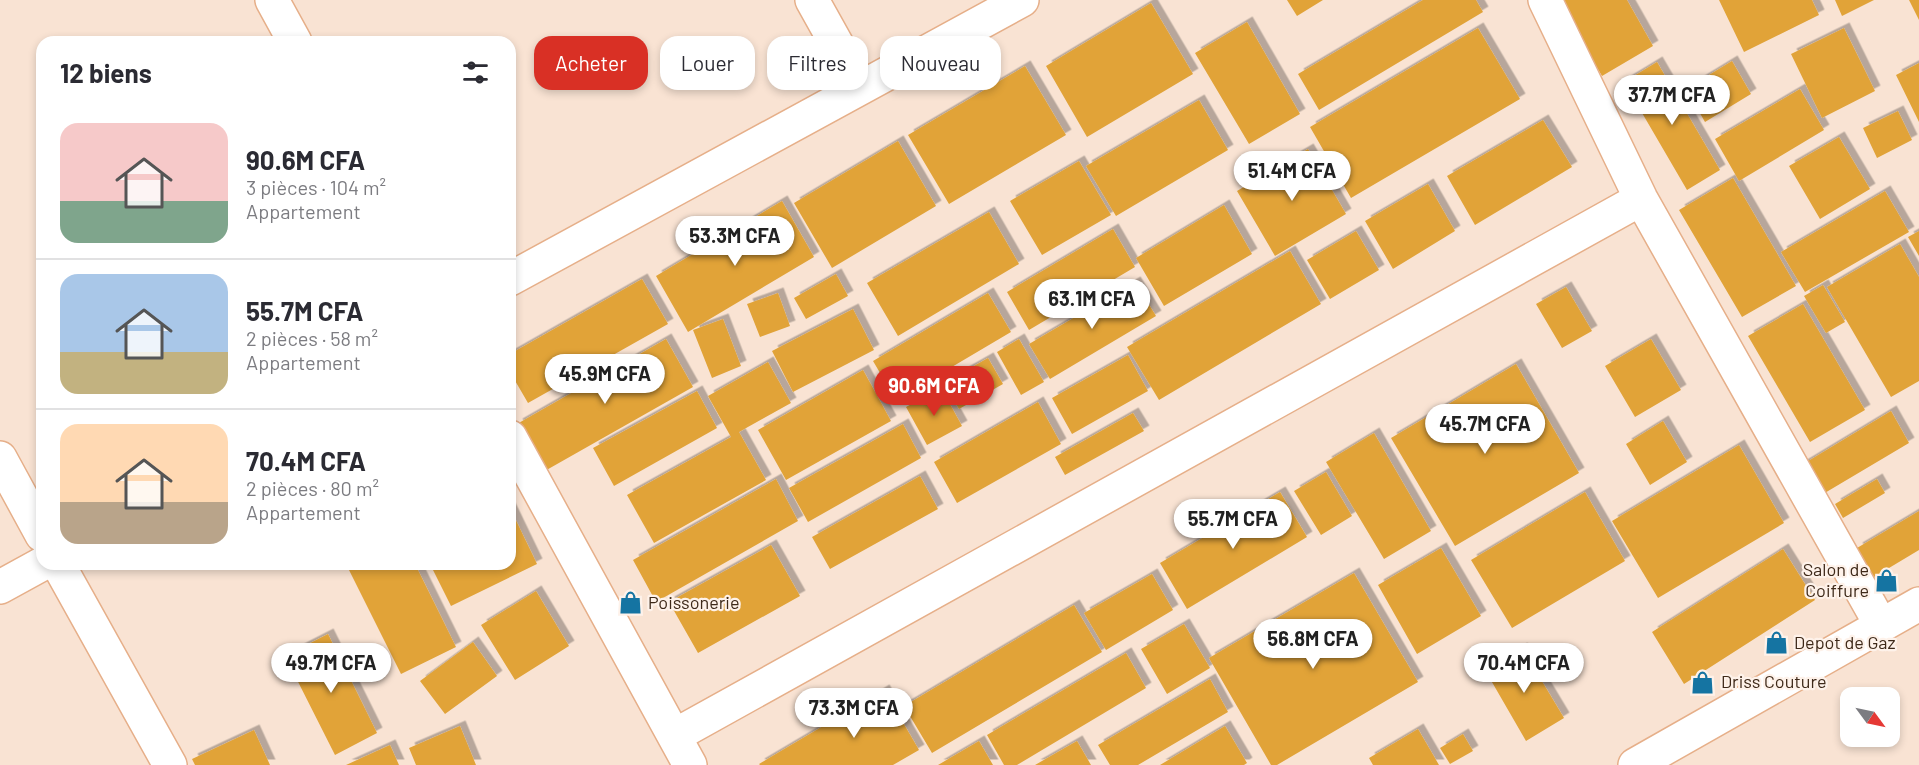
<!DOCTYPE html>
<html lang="fr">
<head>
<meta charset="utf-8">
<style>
	body { margin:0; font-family:Barlow,sans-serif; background:#f2f2f3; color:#2b2b33; height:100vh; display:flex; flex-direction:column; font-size:22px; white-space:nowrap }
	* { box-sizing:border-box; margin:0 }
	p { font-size:20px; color:#7c7c81 }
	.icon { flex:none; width:33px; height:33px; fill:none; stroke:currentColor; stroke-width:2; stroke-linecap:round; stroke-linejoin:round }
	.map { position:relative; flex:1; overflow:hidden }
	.panel { position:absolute; left:36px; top:36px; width:480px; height:534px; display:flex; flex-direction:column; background:#fff; border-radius:18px; box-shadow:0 3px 9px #0003 }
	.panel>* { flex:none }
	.banner { position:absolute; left:534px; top:36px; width:570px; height:54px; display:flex; gap:12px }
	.needle { width:39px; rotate:123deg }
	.controls { position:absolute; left:1840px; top:687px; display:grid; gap:12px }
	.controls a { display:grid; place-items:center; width:60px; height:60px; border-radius:12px; background:#fff; box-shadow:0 3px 9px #0003; font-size:30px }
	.price { position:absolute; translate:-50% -51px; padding:0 14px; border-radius:21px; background:#fff; color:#222; font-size:20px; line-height:39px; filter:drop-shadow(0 2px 3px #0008) }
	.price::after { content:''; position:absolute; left:50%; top:36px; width:18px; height:14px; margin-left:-9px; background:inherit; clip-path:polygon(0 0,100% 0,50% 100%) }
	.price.on { background:#d93025; color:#fff }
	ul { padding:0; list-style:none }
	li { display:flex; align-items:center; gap:18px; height:150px; padding:0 24px }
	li+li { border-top:2px solid #e1e1e2 }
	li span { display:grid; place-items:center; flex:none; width:168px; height:120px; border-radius:18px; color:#555 }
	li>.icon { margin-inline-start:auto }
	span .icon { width:72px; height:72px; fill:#fffc; stroke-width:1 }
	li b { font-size:26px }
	h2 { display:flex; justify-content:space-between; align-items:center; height:72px; padding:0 24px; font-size:26px }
	.tag { padding:0 21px; border-radius:18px; background:#fff; box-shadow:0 3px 9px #0003; font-size:21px; line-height:54px }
	.tag.on { background:#d93025; color:#fff }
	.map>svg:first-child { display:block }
	.building { fill:#e1a338; filter:url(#shadow) }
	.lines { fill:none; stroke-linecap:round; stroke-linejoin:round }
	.minor-casing { stroke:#e6af89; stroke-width:36 }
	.tertiary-casing { stroke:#e6af89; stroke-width:36 }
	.minor { stroke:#fff; stroke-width:33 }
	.tertiary { stroke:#fff; stroke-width:33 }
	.labels { text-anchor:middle; stroke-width:4.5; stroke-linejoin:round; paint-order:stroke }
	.poi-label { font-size:18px; fill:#3e2919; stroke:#fef2ea; text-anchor:start }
</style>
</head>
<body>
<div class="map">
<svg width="1919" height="765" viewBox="0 0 1919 765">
	<defs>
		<filter id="shadow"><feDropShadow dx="5.5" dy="-5.5" stdDeviation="0" flood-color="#0004"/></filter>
	</defs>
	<rect width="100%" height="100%" fill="#f9e3d3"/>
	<path class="building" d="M 1287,0 L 1323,0 L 1297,16 Z
		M 1423,0 L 1476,0 L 1483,12 L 1319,110 L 1298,74 Z
		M 1557,0 L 1627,0 L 1653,46 L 1602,76 Z
		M 1719,0 L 1812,0 L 1819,15 L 1744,52 Z
		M 1835,0 L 1874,0 L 1842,16 Z
		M 1909,0 L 1919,0 L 1919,20 Z
		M 1151,3 L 1193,74 L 1087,137 L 1046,66 Z
		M 1247,22 L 1300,114 L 1249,144 L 1195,53 Z
		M 1478,28 L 1520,99 L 1351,198 L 1310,127 Z
		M 1844,28 L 1875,91 L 1822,118 L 1791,54 Z
		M 1732,61 L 1751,94 L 1705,122 L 1686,89 Z
		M 1657,62 L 1720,170 L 1687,190 L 1624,82 Z
		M 1919,63 L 1919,122 L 1896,75 Z
		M 1025,66 L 1066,135 L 949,204 L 908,135 Z
		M 1800,89 L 1824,130 L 1739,181 L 1715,139 Z
		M 1199,100 L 1228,150 L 1116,216 L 1086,166 Z
		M 1898,111 L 1912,140 L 1877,158 L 1863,128 Z
		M 1543,120 L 1572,167 L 1475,225 L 1447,176 Z
		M 1839,137 L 1870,189 L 1820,219 L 1789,166 Z
		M 898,141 L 936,206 L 832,268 L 794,203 Z
		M 1308,149 L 1346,214 L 1275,256 L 1237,191 Z
		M 1079,161 L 1111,215 L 1042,255 L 1010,201 Z
		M 1733,178 L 1796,286 L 1742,317 L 1679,210 Z
		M 1428,184 L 1455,231 L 1393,269 L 1365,221 Z
		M 1885,191 L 1909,232 L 1805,292 L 1781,252 Z
		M 782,201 L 814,257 L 688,332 L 656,276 Z
		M 1224,205 L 1252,254 L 1164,306 L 1136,258 Z
		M 989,212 L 1019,264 L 898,336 L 867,283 Z
		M 1113,229 L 1135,267 L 1029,330 L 1007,292 Z
		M 1356,231 L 1379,270 L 1330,299 L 1307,260 Z
		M 1919,231 L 1919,256 L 1908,237 Z
		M 1900,244 L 1919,277 L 1919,381 L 1891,397 L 1827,287 Z
		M 1290,251 L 1321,304 L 1159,400 L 1127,347 Z
		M 836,274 L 848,296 L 806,319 L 794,298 Z
		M 642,279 L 668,324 L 528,403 L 510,372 L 510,354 Z
		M 1135,282 L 1156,316 L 1050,379 L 1029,344 Z
		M 1823,285 L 1845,322 L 1826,333 L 1804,296 Z
		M 1566,287 L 1592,331 L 1562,348 L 1536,304 Z
		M 778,293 L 790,326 L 760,337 L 747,304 Z
		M 988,293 L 1011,332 L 896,400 L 873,361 Z
		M 1803,304 L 1865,410 L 1810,442 L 1748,336 Z
		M 853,309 L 874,350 L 793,392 L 772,351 Z
		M 723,319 L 741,366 L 712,378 L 693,330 Z
		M 666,339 L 693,387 L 543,472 L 517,424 Z
		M 1019,339 L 1044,382 L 1021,395 L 997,352 Z
		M 1651,339 L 1681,390 L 1635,417 L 1605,366 Z
		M 1128,355 L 1148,391 L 1072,434 L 1052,398 Z
		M 988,358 L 1003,384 L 959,409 L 944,383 Z
		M 768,362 L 791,403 L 739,432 L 766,480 L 654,543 L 627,495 L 731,437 L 708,396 Z
		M 1516,364 L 1579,473 L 1455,546 L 1391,438 Z
		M 863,370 L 891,421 L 786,480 L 758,430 Z
		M 941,388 L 962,426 L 927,445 L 906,407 Z
		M 697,391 L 717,428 L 614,486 L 593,448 Z
		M 1038,402 L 1061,444 L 957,503 L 934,462 Z
		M 1891,411 L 1909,443 L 1818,497 L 1800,466 Z
		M 1133,413 L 1144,431 L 1065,475 L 1055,457 Z
		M 1663,421 L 1687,462 L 1650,485 L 1626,444 Z
		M 903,424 L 921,458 L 808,522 L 789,488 Z
		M 1374,433 L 1431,531 L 1384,559 L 1326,462 Z
		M 1739,445 L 1784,523 L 1658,598 L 1612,521 Z
		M 1326,472 L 1352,516 L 1321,535 L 1294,491 Z
		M 920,476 L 938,509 L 830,569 L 812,537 Z
		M 776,479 L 798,521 L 656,602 L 633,560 Z
		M 1877,479 L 1885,493 L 1843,518 L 1835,504 Z
		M 1280,492 L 1307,537 L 1187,609 L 1160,563 Z
		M 1585,492 L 1625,561 L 1512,628 L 1471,560 Z
		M 510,508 L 537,564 L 451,606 L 430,564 L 510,564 Z
		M 1919,511 L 1919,550 L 1874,577 L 1857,548 Z
		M 771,545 L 800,596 L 698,653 L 669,602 Z
		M 1441,548 L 1481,616 L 1417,654 L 1378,585 Z
		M 1783,549 L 1815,600 L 1684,684 L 1652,632 Z
		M 346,564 L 415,564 L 456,647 L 401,674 Z
		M 1354,573 L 1418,682 L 1277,765 L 1271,765 L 1209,658 Z
		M 1152,574 L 1173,610 L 1106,650 L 1084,613 Z
		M 536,591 L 569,646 L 515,680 L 481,625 Z
		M 1074,605 L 1102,652 L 932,753 L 904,706 Z
		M 1184,624 L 1210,668 L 1167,694 L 1141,649 Z
		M 328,634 L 377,733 L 335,755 L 285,656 Z
		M 473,642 L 497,676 L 445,714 L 420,681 Z
		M 1522,648 L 1564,718 L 1526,741 L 1485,670 Z
		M 1126,653 L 1146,688 L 1017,765 L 1004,765 L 987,735 Z
		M 1210,679 L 1228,712 L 1138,765 L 1110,765 L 1098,745 Z
		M 884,690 L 919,750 L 893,765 L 760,765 L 759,764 Z
		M 460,726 L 476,765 L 416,765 L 409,748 Z
		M 1225,726 L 1247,763 L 1244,765 L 1160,765 Z
		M 1418,729 L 1439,765 L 1373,765 L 1369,758 Z
		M 254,730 L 270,765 L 195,765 L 192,759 Z
		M 1463,734 L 1473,751 L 1450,764 L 1440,748 Z
		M 979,741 L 993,765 L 938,765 Z
		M 1077,741 L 1091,765 L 1035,765 Z
		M 390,745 L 399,765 L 346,765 Z"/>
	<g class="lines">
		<defs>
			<path id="minor" d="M 272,0 L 295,42
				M 812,0 L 860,86
				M 1545,0 L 1641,199 L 1881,625
				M 510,279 L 1022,0
				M 510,437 L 690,765
				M 0,458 L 42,535
				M 58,564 L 170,765
				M 0,587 L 42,564
				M 674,736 L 1641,199"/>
			<path id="tertiary" d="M 1635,765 L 1919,604"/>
		</defs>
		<use href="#minor" class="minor-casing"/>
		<use href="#tertiary" class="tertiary-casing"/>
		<use href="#minor" class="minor"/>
		<use href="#tertiary" class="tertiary"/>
	</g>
	<defs>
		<symbol id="shop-bare" viewBox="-9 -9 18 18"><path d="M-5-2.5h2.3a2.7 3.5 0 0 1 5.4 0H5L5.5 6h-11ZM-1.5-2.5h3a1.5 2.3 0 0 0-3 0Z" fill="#1574a2" stroke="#fef2ea" stroke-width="2.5" paint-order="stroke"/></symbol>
	</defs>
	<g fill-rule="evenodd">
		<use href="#shop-bare" x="1870" y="564" width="33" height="33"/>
		<use href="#shop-bare" x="614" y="586" width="33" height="33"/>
		<use href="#shop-bare" x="1760" y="626" width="33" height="33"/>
		<use href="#shop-bare" x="1686" y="666" width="33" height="33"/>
	</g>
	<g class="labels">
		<g class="poi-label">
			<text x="1869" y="576" text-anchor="end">Salon de<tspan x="1869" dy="21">Coiffure</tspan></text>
			<text x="648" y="609">Poissonerie</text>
			<text x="1794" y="649">Depot de Gaz</text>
			<text x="1721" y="688">Driss Couture</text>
		</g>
	</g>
</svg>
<div class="controls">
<a><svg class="needle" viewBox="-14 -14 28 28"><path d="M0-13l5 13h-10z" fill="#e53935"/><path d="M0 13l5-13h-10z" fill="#7c7c81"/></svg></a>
</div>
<b class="price" style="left:1672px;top:126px">37.7M CFA</b>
<b class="price" style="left:1292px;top:202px">51.4M CFA</b>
<b class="price" style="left:735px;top:267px">53.3M CFA</b>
<b class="price" style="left:1092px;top:330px">63.1M CFA</b>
<b class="price" style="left:605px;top:405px">45.9M CFA</b>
<b class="price on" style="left:934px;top:417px">90.6M CFA</b>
<b class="price" style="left:1485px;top:455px">45.7M CFA</b>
<b class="price" style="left:1233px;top:550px">55.7M CFA</b>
<b class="price" style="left:1313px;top:670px">56.8M CFA</b>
<b class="price" style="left:331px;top:694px">49.7M CFA</b>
<b class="price" style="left:1524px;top:694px">70.4M CFA</b>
<b class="price" style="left:854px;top:739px">73.3M CFA</b>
<div class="banner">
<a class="tag on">Acheter</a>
<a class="tag">Louer</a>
<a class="tag">Filtres</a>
<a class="tag">Nouveau</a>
</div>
<section class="panel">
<h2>12 biens<svg class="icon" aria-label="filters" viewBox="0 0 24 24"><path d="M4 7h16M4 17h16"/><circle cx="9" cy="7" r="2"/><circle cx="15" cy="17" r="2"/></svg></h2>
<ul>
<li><span style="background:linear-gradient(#f6c9c9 65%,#7fa58c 0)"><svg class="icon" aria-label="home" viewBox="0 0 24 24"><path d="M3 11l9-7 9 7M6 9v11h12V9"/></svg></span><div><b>90.6M CFA</b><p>3 pièces · 104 m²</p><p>Appartement</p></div></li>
<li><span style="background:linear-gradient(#a9c7e8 65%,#c2b280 0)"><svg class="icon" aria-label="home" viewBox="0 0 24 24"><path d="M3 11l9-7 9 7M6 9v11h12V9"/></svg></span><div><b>55.7M CFA</b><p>2 pièces · 58 m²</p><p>Appartement</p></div></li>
<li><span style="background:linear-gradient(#ffd9b3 65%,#b9a48a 0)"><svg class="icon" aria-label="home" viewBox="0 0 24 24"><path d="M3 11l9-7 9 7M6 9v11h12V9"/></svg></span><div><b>70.4M CFA</b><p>2 pièces · 80 m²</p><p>Appartement</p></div></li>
</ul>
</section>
</div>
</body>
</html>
